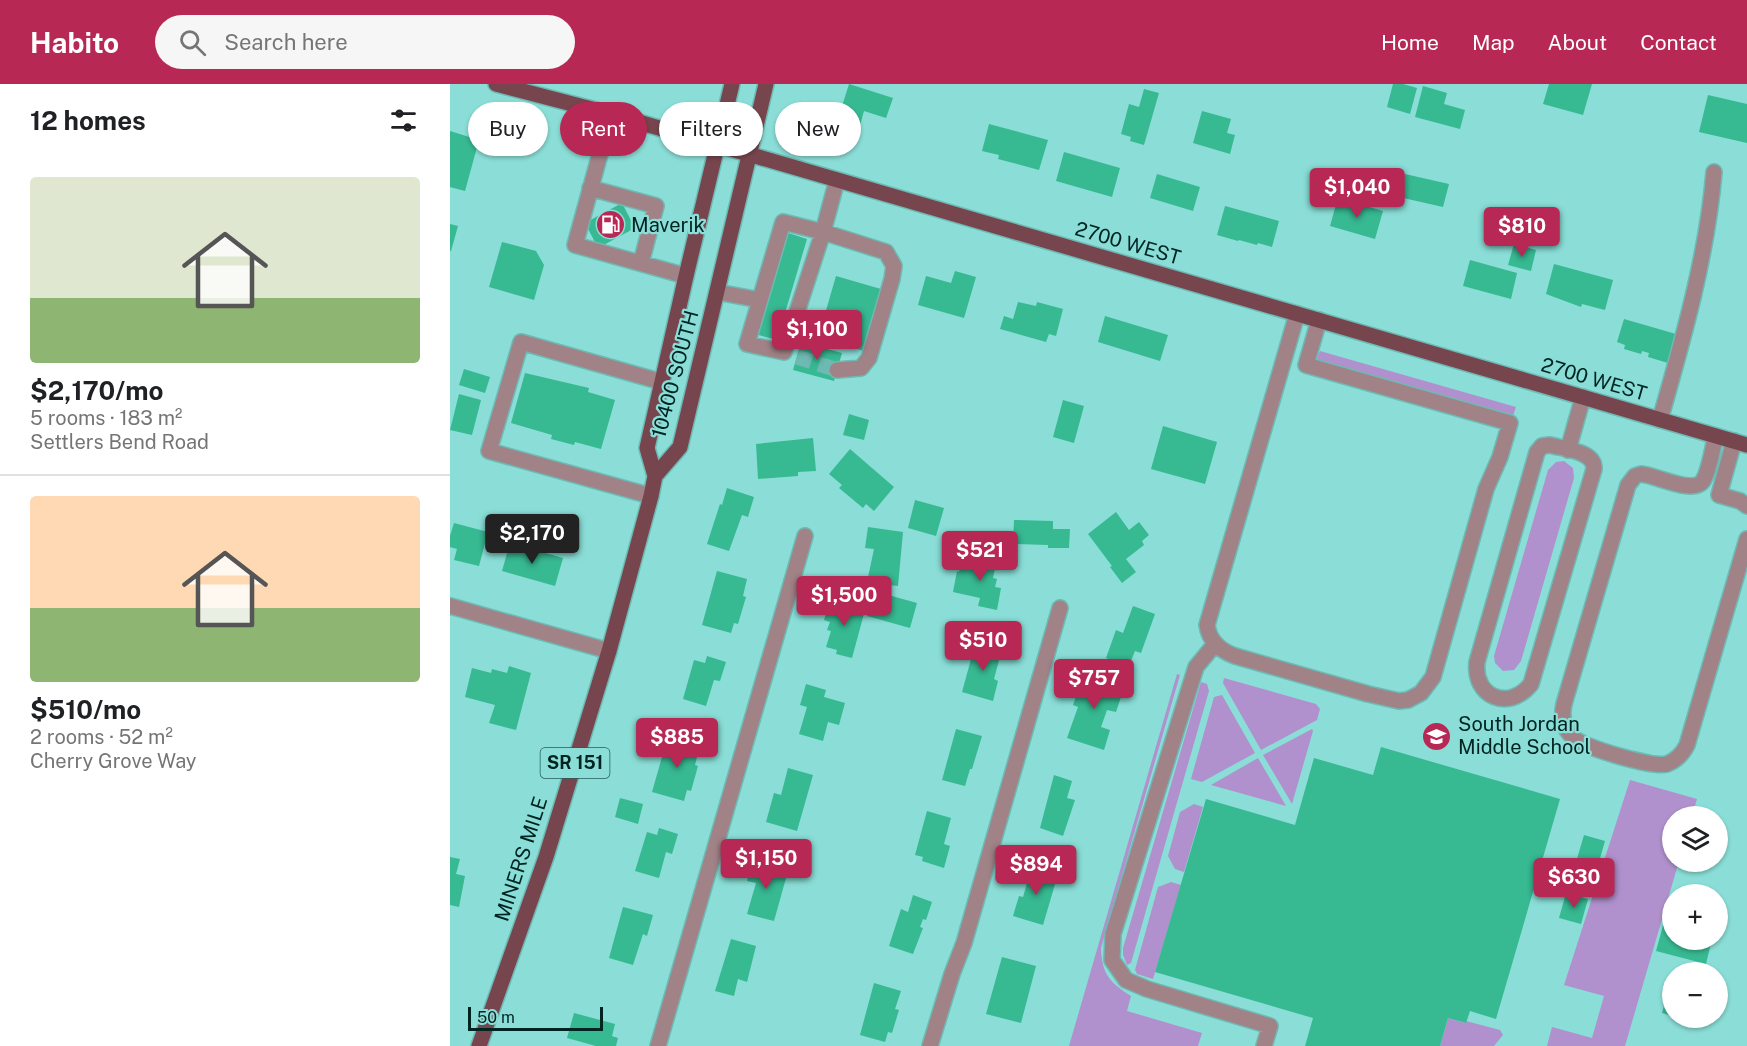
<!DOCTYPE html>
<html lang="en">
<head>
<meta charset="utf-8">
<style>
	body { margin:0; font-family:"Public Sans",sans-serif; background:#f6f6f6; color:#202124; height:100vh; display:flex; flex-direction:column; font-size:22px; white-space:nowrap }
	* { box-sizing:border-box; margin:0 }
	p { font-size:20px; color:#757577 }
	.icon { flex:none; width:33px; height:33px; fill:none; stroke:currentColor; stroke-width:2; stroke-linecap:round; stroke-linejoin:round }
	.map { position:relative; flex:1; overflow:hidden }
	.side { display:flex; flex-direction:column; background:#fff; width:450px }
	.side>* { flex:none }
	.banner { position:absolute; left:18px; top:18px; width:570px; height:54px; display:flex; gap:12px }
	.controls { position:absolute; left:1212px; top:722px; display:grid; gap:12px }
	.controls a { display:grid; place-items:center; width:66px; height:66px; border-radius:50%; background:#fff; box-shadow:0 2px 4px #0004; font-size:30px }
	.scale { position:absolute; left:18px; bottom:15px; width:135px; box-sizing:border-box; padding-left:6px; border:3px solid #002421; border-top:0; font-size:16px; line-height:21px; white-space:nowrap; color:#002421; -webkit-text-stroke:4px #8aded7; paint-order:stroke }
	.price { position:absolute; translate:-50% -51px; padding:0 14px; border-radius:6px; background:#b82855; color:#fff; font-size:20px; line-height:39px; filter:drop-shadow(0 2px 3px #0008) }
	.price::after { content:''; position:absolute; left:50%; top:36px; width:18px; height:14px; margin-left:-9px; background:inherit; clip-path:polygon(0 0,100% 0,50% 100%) }
	.price.current { background:#222; color:#fff }
	ul { padding:0; list-style:none }
	li { display:grid; align-content:center; gap:12px; height:318px; padding:0 30px }
	li+li { border-top:2px solid #e0e0e0 }
	li span { display:grid; place-items:center; height:186px; border-radius:6px; color:#555 }
	li>.icon { margin-inline-start:auto }
	span .icon { width:108px; height:108px; fill:#fffc; stroke-width:1 }
	li b { font-size:26px }
	h2 { display:flex; justify-content:space-between; align-items:center; height:72px; padding:0 30px; font-size:26px }
	.pill { padding:0 21px; border-radius:27px; background:#fff; box-shadow:0 2px 4px #0004; font-size:21px; line-height:54px }
	.pill.current { background:#b82855; color:#fff }
	header { display:flex; align-items:center; gap:36px; box-sizing:border-box; height:84px; padding:0 30px; background:#b82855; color:#fff }
	header strong { font-size:28px }
	nav { display:flex; gap:33px; margin-inline-start:auto; font-size:21px }
	.search { width:420px; height:54px; background:#f6f6f6; display:flex; align-items:center; gap:15px; box-sizing:border-box; padding:0 21px; border-radius:33px; color:#757577; font-size:22px }
	main { display:flex; flex:1; min-height:0 }
	.map>svg:first-child { display:block }
	.green { fill:#b091cd }
	.building { fill:#37b992 }
	.lines { fill:none; stroke-linecap:round; stroke-linejoin:round }
	.minor-tunnel { stroke:#6eb9b3; stroke-width:15; stroke-dasharray:15 8; stroke-linecap:butt }
	.minor-casing { stroke:#6eb9b3; stroke-width:18 }
	.major-casing { stroke:#6eb9b3; stroke-width:18 }
	.minor { stroke:#a18387; stroke-width:15 }
	.major { stroke:#77454e; stroke-width:15 }
	.labels { text-anchor:middle; stroke-width:4.5; stroke-linejoin:round; paint-order:stroke }
	.shield { fill:#8aded7; stroke:#295c58; stroke-width:1.5 }
	.shield-label { font-size:18px; font-weight:bold; fill:#002421 }
	.poi-label { font-size:20px; fill:#002421; stroke:#8aded7; text-anchor:start }
	.street-label { font-size:20px; fill:#002421; stroke:#8aded7 }
</style>
</head>
<body>
<header>
<strong>Habito</strong>
<div class="search"><svg class="icon" aria-label="search" viewBox="0 0 24 24"><circle cx="10" cy="10" r="6"/><path d="M15 15l6 6"/></svg>Search here</div>
<nav><a>Home</a><a>Map</a><a>About</a><a>Contact</a></nav>
</header>
<main>
<section class="side">
<h2>12 homes<svg class="icon" aria-label="filters" viewBox="0 0 24 24"><path d="M4 7h16M4 17h16"/><circle cx="9" cy="7" r="2"/><circle cx="15" cy="17" r="2"/></svg></h2>
<ul>
<li><span style="background:linear-gradient(#dfe7d0 65%,#8fb573 0)"><svg class="icon" aria-label="home" viewBox="0 0 24 24"><path d="M3 11l9-7 9 7M6 9v11h12V9"/></svg></span><div><b>$2,170/mo</b><p>5 rooms · 183 m²</p><p>Settlers Bend Road</p></div></li>
<li><span style="background:linear-gradient(#ffd9b3 60%,#8fb573 0)"><svg class="icon" aria-label="home" viewBox="0 0 24 24"><path d="M3 11l9-7 9 7M6 9v11h12V9"/></svg></span><div><b>$510/mo</b><p>2 rooms · 52 m²</p><p>Cherry Grove Way</p></div></li>
</ul>
</section>
<div class="map">
<svg width="1297" height="962" viewBox="0 0 1297 962">
	<rect width="100%" height="100%" fill="#8aded7"/>
	<path class="green" d="M 870,267 L 1066,323 L 1063,332 L 869,276 L 867,274 Z
		M 1114,377 L 1123,384 L 1124,394 L 1071,577 L 1064,586 L 1053,587 L 1045,579 L 1044,572 L 1098,386 L 1106,378 Z
		M 727,590 L 730,591 L 651,864 C 652,890 659,898 681,912 L 677,927 L 752,949 L 748,962 L 619,962 Z
		M 774,594 L 866,620 L 870,625 L 867,636 L 811,666 L 773,599 Z
		M 751,598 L 757,600 L 759,607 L 681,879 L 677,881 L 673,871 L 673,864 Z
		M 772,611 L 805,669 L 752,698 L 741,695 L 764,613 Z
		M 862,645 L 863,647 L 842,720 L 813,671 Z
		M 808,674 L 836,722 L 761,701 Z
		M 1180,696 L 1247,715 L 1242,732 L 1222,732 L 1222,777 L 1229,777 L 1175,962 L 1097,962 L 1102,943 L 1142,954 L 1154,912 L 1114,901 Z
		M 744,720 L 753,723 L 734,788 L 725,785 L 718,772 L 730,728 Z
		M 721,798 L 731,801 L 703,895 L 687,890 L 685,886 L 708,803 Z
		M 998,934 L 1015,939 L 1016,937 L 1050,946 L 1053,951 L 1044,962 L 990,962 Z"/>
	<path class="building" d="M 399,0 L 443,14 L 436,34 L 414,27 L 409,45 L 387,38 Z
		M 943,0 L 953,0 L 967,4 L 960,30 L 937,23 Z
		M 1099,0 L 1142,0 L 1133,31 L 1093,20 Z
		M 973,2 L 997,9 L 994,20 L 1015,26 L 1010,45 L 965,33 Z
		M 694,5 L 709,9 L 694,61 L 680,57 L 681,53 L 671,50 L 679,20 L 689,23 Z
		M 1258,11 L 1297,20 L 1297,59 L 1249,48 Z
		M 752,27 L 781,35 L 777,49 L 785,51 L 780,70 L 743,59 Z
		M 539,40 L 598,56 L 589,86 L 548,75 L 549,71 L 532,67 Z
		M 0,47 L 29,56 L 15,107 L 0,103 Z
		M 614,68 L 670,84 L 662,113 L 606,97 Z
		M 707,90 L 750,103 L 743,127 L 700,114 Z
		M 955,90 L 999,100 L 993,123 L 949,113 Z
		M 887,117 L 901,121 L 902,118 L 933,127 L 925,155 L 880,142 Z
		M 172,119 L 185,144 L 148,164 L 135,139 Z
		M 775,122 L 829,137 L 822,163 L 808,159 L 807,161 L 789,156 L 788,157 L 767,151 Z
		M 0,140 L 8,142 L 1,167 L 0,167 Z
		M 335,148 L 357,155 L 327,256 L 305,250 Z
		M 52,158 L 86,167 L 94,181 L 84,216 L 39,203 Z
		M 1064,160 L 1086,166 L 1081,187 L 1058,181 Z
		M 1020,176 L 1067,189 L 1061,215 L 1013,202 Z
		M 1104,180 L 1163,196 L 1155,226 L 1132,220 L 1131,223 L 1096,210 Z
		M 505,187 L 526,193 L 514,234 L 468,221 L 476,192 L 501,199 Z
		M 386,192 L 431,205 L 414,267 L 368,254 Z
		M 568,218 L 586,222 L 587,218 L 613,225 L 606,252 L 599,250 L 596,258 L 550,245 L 554,232 L 563,235 Z
		M 655,232 L 718,251 L 710,277 L 648,258 Z
		M 1174,235 L 1226,250 L 1218,279 L 1198,273 L 1199,269 L 1192,267 L 1191,270 L 1174,265 L 1175,261 L 1167,258 Z
		M 351,258 L 392,269 L 384,297 L 343,286 Z
		M 14,285 L 40,293 L 35,309 L 9,301 Z
		M 75,289 L 139,304 L 138,308 L 165,316 L 151,365 L 125,358 L 124,361 L 101,355 L 102,351 L 61,339 Z
		M 9,310 L 31,316 L 22,351 L 0,346 Z
		M 613,316 L 634,322 L 624,359 L 603,353 Z
		M 399,330 L 419,336 L 414,356 L 393,351 Z
		M 713,342 L 767,358 L 755,400 L 701,385 Z
		M 363,354 L 366,387 L 348,388 L 348,392 L 308,395 L 306,360 Z
		M 400,365 L 444,403 L 424,427 L 416,420 L 413,424 L 389,404 L 392,401 L 379,390 Z
		M 277,404 L 304,413 L 298,433 L 292,431 L 279,467 L 257,460 L 270,420 L 272,421 Z
		M 465,416 L 494,424 L 486,452 L 458,444 Z
		M 666,428 L 679,446 L 689,438 L 699,451 L 692,457 L 694,461 L 676,475 L 686,488 L 672,499 L 660,483 L 662,482 L 638,450 Z
		M 564,436 L 603,437 L 603,445 L 620,445 L 619,464 L 598,464 L 598,461 L 563,460 Z
		M 4,439 L 38,448 L 29,482 L 4,476 L 7,465 L 0,463 L 0,452 Z
		M 418,443 L 453,448 L 448,502 L 417,498 L 424,465 L 415,464 Z
		M 60,459 L 113,474 L 105,502 L 52,487 Z
		M 528,470 L 547,475 L 543,494 L 547,495 L 545,503 L 551,504 L 547,526 L 528,522 L 530,514 L 503,508 L 507,487 L 509,488 L 510,482 L 525,485 Z
		M 267,487 L 297,495 L 293,512 L 296,513 L 288,540 L 284,539 L 281,549 L 252,541 Z
		M 424,507 L 467,519 L 460,544 L 417,532 Z
		M 380,516 L 415,526 L 402,574 L 386,570 L 387,566 L 376,563 L 381,547 L 377,546 L 380,538 L 374,536 Z
		M 683,522 L 705,530 L 691,569 L 685,567 L 679,582 L 656,574 L 666,546 L 673,549 Z
		M 526,557 L 552,565 L 544,595 L 548,597 L 543,617 L 512,608 Z
		M 257,572 L 276,578 L 270,597 L 264,596 L 256,622 L 233,615 L 244,576 L 255,579 Z
		M 59,582 L 81,589 L 66,646 L 39,639 L 45,621 L 15,613 L 22,584 L 41,589 L 42,585 L 57,589 Z
		M 639,586 L 667,596 L 664,604 L 673,607 L 666,628 L 657,626 L 651,643 L 660,646 L 654,666 L 617,654 L 628,623 L 623,621 L 630,601 L 634,603 Z
		M 356,600 L 376,606 L 374,613 L 395,619 L 389,641 L 378,638 L 373,657 L 349,650 L 357,623 L 350,621 Z
		M 506,645 L 532,652 L 522,685 L 520,685 L 515,702 L 492,696 Z
		M 218,652 L 250,661 L 245,681 L 248,682 L 241,707 L 237,706 L 234,717 L 202,708 Z
		M 931,663 L 1110,715 L 1046,935 L 1020,927 L 1016,939 L 998,934 L 990,962 L 855,962 L 863,934 L 705,888 L 756,715 L 845,741 L 864,674 L 923,691 Z
		M 338,684 L 363,691 L 347,747 L 316,738 L 324,709 L 331,711 Z
		M 604,691 L 622,697 L 617,714 L 625,716 L 613,752 L 590,744 Z
		M 170,714 L 193,720 L 188,740 L 165,733 Z
		M 477,727 L 501,734 L 494,760 L 500,762 L 494,784 L 472,777 L 473,773 L 465,771 Z
		M 209,744 L 228,750 L 222,770 L 216,768 L 209,794 L 185,787 L 197,748 L 207,751 Z
		M 1134,751 L 1155,757 L 1140,809 L 1119,802 Z
		M 0,773 L 10,775 L 6,790 L 15,792 L 9,823 L 0,821 Z
		M 302,778 L 338,787 L 324,837 L 297,830 L 306,799 L 297,797 Z
		M 582,782 L 608,790 L 593,841 L 563,832 L 569,812 L 573,813 Z
		M 1116,809 L 1138,815 L 1131,840 L 1109,834 Z
		M 463,811 L 482,818 L 476,836 L 473,835 L 470,843 L 473,844 L 463,870 L 439,862 L 451,825 L 458,828 Z
		M 173,823 L 203,831 L 197,852 L 193,850 L 183,881 L 159,874 Z
		M 1217,827 L 1222,828 L 1222,855 L 1262,855 L 1256,880 L 1206,867 Z
		M 281,855 L 306,862 L 297,898 L 288,895 L 284,912 L 265,907 Z
		M 552,873 L 586,882 L 571,939 L 536,930 Z
		M 424,899 L 451,907 L 445,925 L 449,926 L 442,949 L 438,948 L 435,958 L 410,951 Z
		M 1220,899 L 1222,899 L 1222,932 L 1212,929 Z
		M 124,929 L 165,940 L 162,952 L 168,954 L 166,962 L 146,962 L 117,954 Z"/>
	<g class="lines">
		<path class="minor-tunnel" d="M 347,273 L 387,286"/>
		<defs>
			<path id="minor" d="M 161,30 L 125,161 L 236,192
				M 387,96 L 373,148 L 334,268 L 297,260 L 333,138 L 373,148 L 436,168 L 444,182 L 442,195 L 419,274 L 411,284 L 387,286
				M 140,104 L 206,122 L 191,179
				M 267,208 L 310,216
				M 847,230 L 757,541 C 759,557 771,567 785,572 L 918,610 L 949,617 L 958,616 L 971,609 L 983,593 L 1036,405 L 1050,373 L 1060,339 L 856,281 L 869,236
				M 1210,336 C 1233,255 1257,172 1264,88
				M 1266,352 C 1262,365 1260,385 1253,397 C 1243,411 1206,391 1191,390 L 1185,392 L 1178,401 L 1114,620 C 1111,633 1113,645 1124,654 C 1134,664 1204,684 1217,680 C 1227,676 1233,669 1237,661 L 1297,455
				M 1284,357 L 1269,411 L 1290,417 L 1297,422
				M 1100,361 C 1114,365 1145,367 1144,385 L 1081,600 C 1059,628 1023,613 1027,578 L 1087,368 L 1092,362 Z
				M 1118,366 L 1133,313
				M 201,412 L 39,367 L 71,258 L 212,298
				M 0,522 L 159,567
				M 765,560 L 746,583 L 663,850 L 662,876 L 676,896 L 697,905 L 820,942 L 814,962
				M 208,962 L 355,452
				M 480,962 L 502,890 L 514,859 L 610,524"/>
			<path id="major" d="M 46,0 L 161,30 L 1297,361
				M 205,392 L 230,363 L 316,0
				M 29,962 L 96,773 L 159,567 L 201,412 L 205,392 L 197,364 L 236,192 L 282,0"/>
		</defs>
		<use href="#minor" class="minor-casing"/>
		<use href="#major" class="major-casing"/>
		<use href="#minor" class="minor"/>
		<use href="#major" class="major"/>
	</g>
	<defs>
		<symbol id="fuel-disc" viewBox="-11 -11 22 22"><circle r="9.5" fill="#b82855" stroke="#8aded7"/><path d="M-5.5-6h7V0h2V4h1.3V-2.5L3-4.5l.8-.8L6-3V5H2.5V1h-1V6h-7ZM-4.2-4.7v3.2H.2V-4.7Z" fill="#fff"/></symbol>
		<symbol id="school-disc" viewBox="-11 -11 22 22"><circle r="9.5" fill="#b82855" stroke="#8aded7"/><path d="M0-5L7-2L0 1L-7-2ZM-4 1L0 2.5L4 1V4Q0 6-4 4Z" fill="#fff"/></symbol>
	</defs>
	<g fill-rule="evenodd">
		<use href="#fuel-disc" x="144" y="124" width="33" height="33"/>
		<use href="#school-disc" x="970" y="636" width="33" height="33"/>
	</g>
	<g class="labels">
		<rect class="shield" x="90.5" y="664" width="69" height="30" rx="4.5"/>
		<g class="shield-label">
			<text x="125" y="685">SR 151</text>
		</g>
		<g class="poi-label">
			<text x="181" y="148">Maverik</text>
			<text x="1008" y="647">South Jordan<tspan x="1008" dy="23">Middle School</tspan></text>
		</g>
		<g class="street-label">
			<text transform="translate(678 159) rotate(16)" y="7">2700 WEST</text>
			<text transform="translate(225 290) rotate(-75)" y="7">10400 SOUTH</text>
			<text transform="translate(1144 295) rotate(16)" y="7">2700 WEST</text>
			<text transform="translate(71 775) rotate(-72)" y="7">MINERS MILE</text>
		</g>
	</g>
</svg>
<div class="controls">
<a><svg class="icon" aria-label="layers" viewBox="0 0 24 24"><path d="M12 4l9 5-9 5-9-5zM3 14l9 5 9-5"/></svg></a>
<a>+</a>
<a>−</a>
</div>
<div class="scale">50 m</div>
<b class="price" style="left:907px;top:135px">$1,040</b>
<b class="price" style="left:1072px;top:174px">$810</b>
<b class="price" style="left:367px;top:277px">$1,100</b>
<b class="price current" style="left:82px;top:481px">$2,170</b>
<b class="price" style="left:530px;top:498px">$521</b>
<b class="price" style="left:394px;top:543px">$1,500</b>
<b class="price" style="left:533px;top:588px">$510</b>
<b class="price" style="left:644px;top:626px">$757</b>
<b class="price" style="left:227px;top:685px">$885</b>
<b class="price" style="left:316px;top:806px">$1,150</b>
<b class="price" style="left:586px;top:812px">$894</b>
<b class="price" style="left:1124px;top:825px">$630</b>
<div class="banner">
<a class="pill">Buy</a>
<a class="pill current">Rent</a>
<a class="pill">Filters</a>
<a class="pill">New</a>
</div>
</div>
</main>
</body>
</html>
